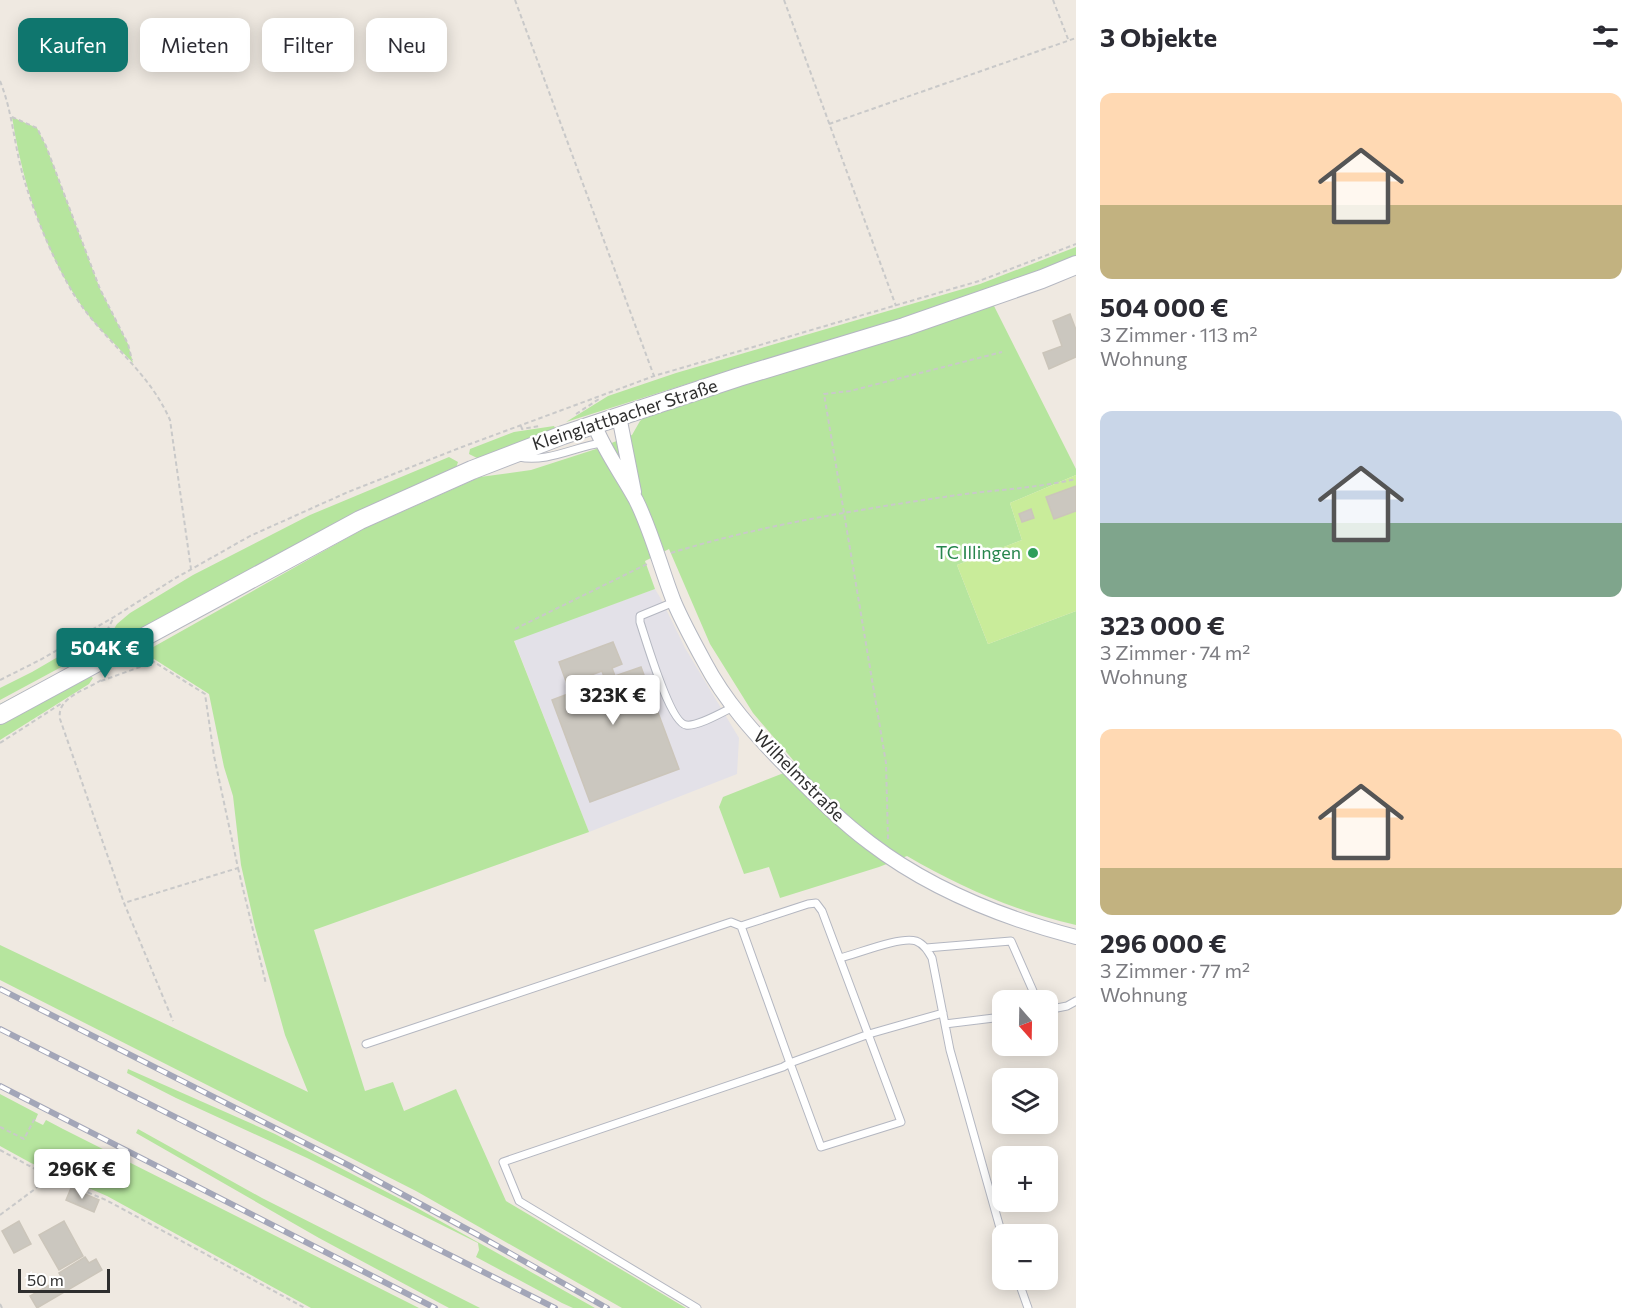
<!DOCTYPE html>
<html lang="de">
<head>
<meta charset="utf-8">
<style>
	body { margin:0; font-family:Commissioner,sans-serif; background:#f2f2f3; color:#2b2b33; height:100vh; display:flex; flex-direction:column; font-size:22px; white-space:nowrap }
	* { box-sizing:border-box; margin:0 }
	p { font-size:20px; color:#7c7c81 }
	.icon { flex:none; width:33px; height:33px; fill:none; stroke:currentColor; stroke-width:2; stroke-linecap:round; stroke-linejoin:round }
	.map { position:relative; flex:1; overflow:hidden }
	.drawer { display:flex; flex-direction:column; background:#fff; width:570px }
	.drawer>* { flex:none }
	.hud { position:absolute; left:18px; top:18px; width:570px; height:54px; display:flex; gap:12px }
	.needle { width:39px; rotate:160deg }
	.tools { position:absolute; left:992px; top:990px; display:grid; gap:12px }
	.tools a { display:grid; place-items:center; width:66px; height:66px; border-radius:12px; background:#fff; box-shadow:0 3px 15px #0003; font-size:30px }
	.scale { position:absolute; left:18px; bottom:15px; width:92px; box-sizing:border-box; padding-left:6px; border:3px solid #2e2e2e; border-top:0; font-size:16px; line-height:21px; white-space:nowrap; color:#2e2e2e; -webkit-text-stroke:4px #fff; paint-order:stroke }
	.price { position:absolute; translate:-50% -51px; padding:0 14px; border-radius:6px; background:#fff; color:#222; font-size:20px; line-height:39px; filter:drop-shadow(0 2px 3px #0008) }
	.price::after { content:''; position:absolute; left:50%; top:36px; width:18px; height:14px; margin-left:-9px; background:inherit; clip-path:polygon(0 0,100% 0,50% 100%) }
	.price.current { background:#0f766e; color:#fff }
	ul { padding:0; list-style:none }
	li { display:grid; align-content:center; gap:12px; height:318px; padding:0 24px }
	li span { display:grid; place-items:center; height:186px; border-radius:12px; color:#555 }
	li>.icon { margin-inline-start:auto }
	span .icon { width:108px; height:108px; fill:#fffc; stroke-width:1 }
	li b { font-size:26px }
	h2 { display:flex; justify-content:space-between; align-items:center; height:72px; padding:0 24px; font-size:26px }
	.tag { padding:0 21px; border-radius:12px; background:#fff; box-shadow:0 3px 15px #0003; font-size:21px; line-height:54px }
	.tag.current { background:#0f766e; color:#fff }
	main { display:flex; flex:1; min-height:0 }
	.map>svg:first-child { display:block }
	.industrial { fill:#e3e1e8 }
	.green { fill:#b6e59e }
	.pitch { fill:#c9ec9a }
	.building { fill:#cbc7bf; stroke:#cbc5ba; stroke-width:1.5 }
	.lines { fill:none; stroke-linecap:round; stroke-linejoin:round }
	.lane-casing { stroke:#b4b7c1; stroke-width:9 }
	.street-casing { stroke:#b4b7c1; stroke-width:16 }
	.secondary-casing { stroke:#b4b7c1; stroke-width:20 }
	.path { stroke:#c9c9c9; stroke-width:2; stroke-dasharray:4.5 3; stroke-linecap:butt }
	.lane { stroke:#fff; stroke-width:7 }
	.street { stroke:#fff; stroke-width:14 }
	.secondary { stroke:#fff; stroke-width:18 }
	.rail-casing { stroke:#a3a6b8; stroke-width:6 }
	.rail { stroke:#fff; stroke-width:4; stroke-dasharray:11; stroke-linecap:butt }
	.leisure-dot { fill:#2e9e5b; stroke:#fff; stroke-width:2 }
	.labels { text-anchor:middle; stroke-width:5; stroke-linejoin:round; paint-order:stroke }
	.street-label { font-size:18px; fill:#2e2e2e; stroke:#fff }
	.leisure-label { font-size:18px; fill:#27864d; stroke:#fff; text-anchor:end }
</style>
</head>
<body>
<main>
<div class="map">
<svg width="1076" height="1308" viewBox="0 0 1076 1308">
	<rect width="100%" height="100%" fill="#efe9e1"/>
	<path class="industrial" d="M 655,589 L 661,599 L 685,648 L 739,738 L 737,774 L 589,832 L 514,640 Z"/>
	<path class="green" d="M 12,117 L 37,128 L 46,146 L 100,289 L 128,344 L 133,363 C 118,347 102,332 89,316 C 46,259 23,186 12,117 Z
		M 1076,247 L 1076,259 L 1051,269 L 775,361 L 706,378 L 566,422 L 608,396 L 676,373 L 980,284 Z
		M 992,302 L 1076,469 L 1076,475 L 1010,503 L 1022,540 L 957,565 L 988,644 L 1076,611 L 1076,925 C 1015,911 960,887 907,856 L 879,867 L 780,898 L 769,867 L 744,874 L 719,807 L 723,797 L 799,767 L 753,713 L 710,644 L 669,549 L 645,561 L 655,589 L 514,641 L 589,832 L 314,930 L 365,1091 L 393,1082 L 404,1111 L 456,1089 L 506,1201 L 686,1308 L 622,1308 L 416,1191 L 0,980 L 0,945 L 308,1092 L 285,1035 L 255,927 L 241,865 L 233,796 L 224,767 L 209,694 L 154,659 L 131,667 L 123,664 L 363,529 L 480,477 L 531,470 L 596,449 L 632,435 L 640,421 L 647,415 Z
		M 554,426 L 555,428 L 479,459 L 469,454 L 470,449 L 514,432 Z
		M 449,457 L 458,462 L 456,468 L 0,708 L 0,704 L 93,655 L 105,643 L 117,624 L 130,613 L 193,575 L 310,515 Z
		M 106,629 L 93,647 L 78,658 L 0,700 L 0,688 L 32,672 Z
		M 89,675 L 93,678 L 89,684 L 0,740 L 0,723 Z
		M 128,1069 L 275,1134 L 410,1204 L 595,1308 L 573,1308 L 562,1303 L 476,1257 L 479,1250 L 478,1243 L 307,1158 L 176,1098 L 127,1073 Z
		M 0,1094 L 38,1114 L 35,1121 L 43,1125 L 46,1120 L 63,1129 L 419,1308 L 311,1308 L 107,1196 L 31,1163 L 0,1146 Z
		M 138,1129 L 262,1198 L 480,1308 L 449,1308 L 319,1238 L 136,1133 Z"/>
	<path class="pitch" d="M 1076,475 L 1076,611 L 988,644 L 957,565 L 1022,540 L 1010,503 Z"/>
	<path class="building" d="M 1070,314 L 1076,330 L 1076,357 L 1049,369 L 1043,353 L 1062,346 L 1053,321 Z
		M 1076,486 L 1076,511 L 1054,519 L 1046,497 Z
		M 1031,509 L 1034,518 L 1022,522 L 1019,514 Z
		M 613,642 L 622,664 L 612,668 L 615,676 L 641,667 L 679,769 L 590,802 L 552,700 L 605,680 L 602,671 L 567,684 L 559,662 Z
		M 71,1188 L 99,1200 L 94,1212 L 66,1200 Z
		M 19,1221 L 31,1244 L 14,1253 L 2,1231 Z
		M 64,1221 L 83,1256 L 59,1270 L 39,1235 Z
		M 85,1257 L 89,1263 L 96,1259 L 102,1270 L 37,1308 L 30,1296 L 62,1278 L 59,1273 Z"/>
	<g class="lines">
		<defs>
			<path id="lane" d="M 519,457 C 546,463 575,447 601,443
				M 674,602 L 640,616 L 640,622 C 646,640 670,723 686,725 C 697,727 723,712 733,707
				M 926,948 L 1011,941 L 1037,1000
				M 840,958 C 857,954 900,936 916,941 C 924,944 928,951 932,958 L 950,1050 L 1002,1235
				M 1047,1010 L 1067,1006 L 1076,1001
				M 945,1024 L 1002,1017
				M 366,1044 L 731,922 L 741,926 L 790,1063 L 869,1034 L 943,1013
				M 1018,1280 L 1028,1308
				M 697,1308 L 519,1201 L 503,1162 L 783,1067 L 790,1063 L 821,1147 L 901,1122 L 822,911 L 816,903 L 808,904 L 741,926"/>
			<path id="street" d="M 619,416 L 634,492
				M 594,424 C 605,452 622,474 636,500 C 652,532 661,569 674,602 C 683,623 694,643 705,663 C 725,701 754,733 783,763 C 811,791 839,820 870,843 C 930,889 1003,918 1076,937"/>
			<path id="secondary" d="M 0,715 L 360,520 L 472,470 L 563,435 L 739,377 L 904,327 L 1042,279 L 1076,265"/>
		</defs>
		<use href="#lane" class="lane-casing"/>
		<use href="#street" class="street-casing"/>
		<use href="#secondary" class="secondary-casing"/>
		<path class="path" d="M 515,0 L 654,376
			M 784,0 L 896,306
			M 1053,0 L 1068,39
			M 0,81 C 13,113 14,146 24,179 C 35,216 53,259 73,293 C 101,339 148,369 170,420 L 191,569
			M 12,117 L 37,128 L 46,146 L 100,289 L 128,344 L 132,360
			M 829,124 L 1076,38
			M 576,414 L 599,399 L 599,397
			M 521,426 L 522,429 L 540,426
			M 671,553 C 758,526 855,510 944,497 C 988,490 1033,489 1076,479
			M 515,629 L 647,564
			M 100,644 L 114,617
			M 0,680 L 40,660 L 114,617 L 174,579 L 250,536 L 348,492 L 462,447 L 654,376 L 979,281 L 1076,244
			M 101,680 C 87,690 56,697 60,719 L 124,903 L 173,1021
			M 101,681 L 154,662 L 205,694 L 214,756 L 238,868 L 124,903
			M 0,743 L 62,703
			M 888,839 L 886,763 L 824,394 L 850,391 L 1002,352
			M 238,868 L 266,984
			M 0,1127 L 24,1139 L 36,1116
			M 0,1150 L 48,1176 L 106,1200 L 305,1308
			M 0,1215 L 35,1189 L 48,1176
			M 0,1304 L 2,1308"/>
		<use href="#lane" class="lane"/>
		<use href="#street" class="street"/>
		<use href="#secondary" class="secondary"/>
		<defs>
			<path id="rail" d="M 0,989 L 348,1165 L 476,1234 L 607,1308
				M 0,1029 L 555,1308
				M 0,1086 L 435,1308"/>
		</defs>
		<use href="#rail" class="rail-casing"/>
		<use href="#rail" class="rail"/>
	</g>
	<circle class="leisure-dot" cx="1033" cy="553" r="6"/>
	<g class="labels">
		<g class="street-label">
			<text transform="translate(625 415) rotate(-18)" y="6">Kleinglattbacher Straße</text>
			<text transform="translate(799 776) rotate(45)" y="6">Wilhelmstraße</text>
		</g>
		<g class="leisure-label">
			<text x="1021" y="559">TC Illingen</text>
		</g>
	</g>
</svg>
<div class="tools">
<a><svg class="needle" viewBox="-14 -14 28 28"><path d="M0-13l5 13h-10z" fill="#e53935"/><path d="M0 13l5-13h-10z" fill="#7c7c81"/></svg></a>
<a><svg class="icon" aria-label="layers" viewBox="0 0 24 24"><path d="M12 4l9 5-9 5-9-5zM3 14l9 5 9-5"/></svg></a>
<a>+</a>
<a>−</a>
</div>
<div class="scale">50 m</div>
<b class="price current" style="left:105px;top:679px">504K €</b>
<b class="price" style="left:613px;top:726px">323K €</b>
<b class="price" style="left:82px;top:1200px">296K €</b>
<div class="hud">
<a class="tag current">Kaufen</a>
<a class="tag">Mieten</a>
<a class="tag">Filter</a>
<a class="tag">Neu</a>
</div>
</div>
<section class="drawer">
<h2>3 Objekte<svg class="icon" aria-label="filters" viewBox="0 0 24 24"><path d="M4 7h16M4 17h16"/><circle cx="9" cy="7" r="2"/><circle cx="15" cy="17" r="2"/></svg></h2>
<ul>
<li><span style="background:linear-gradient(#ffd9b3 60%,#c2b280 0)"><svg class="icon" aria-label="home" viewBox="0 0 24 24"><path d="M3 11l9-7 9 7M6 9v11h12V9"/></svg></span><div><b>504 000 €</b><p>3 Zimmer · 113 m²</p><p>Wohnung</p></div></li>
<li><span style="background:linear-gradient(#c9d6e8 60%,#7fa58c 0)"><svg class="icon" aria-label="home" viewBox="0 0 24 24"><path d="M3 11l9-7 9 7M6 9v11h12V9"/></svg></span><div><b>323 000 €</b><p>3 Zimmer · 74 m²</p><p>Wohnung</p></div></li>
<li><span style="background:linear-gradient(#ffd9b3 75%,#c2b280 0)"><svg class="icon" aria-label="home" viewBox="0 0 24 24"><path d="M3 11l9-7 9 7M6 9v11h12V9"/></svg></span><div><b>296 000 €</b><p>3 Zimmer · 77 m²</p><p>Wohnung</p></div></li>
</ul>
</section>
</main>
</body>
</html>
